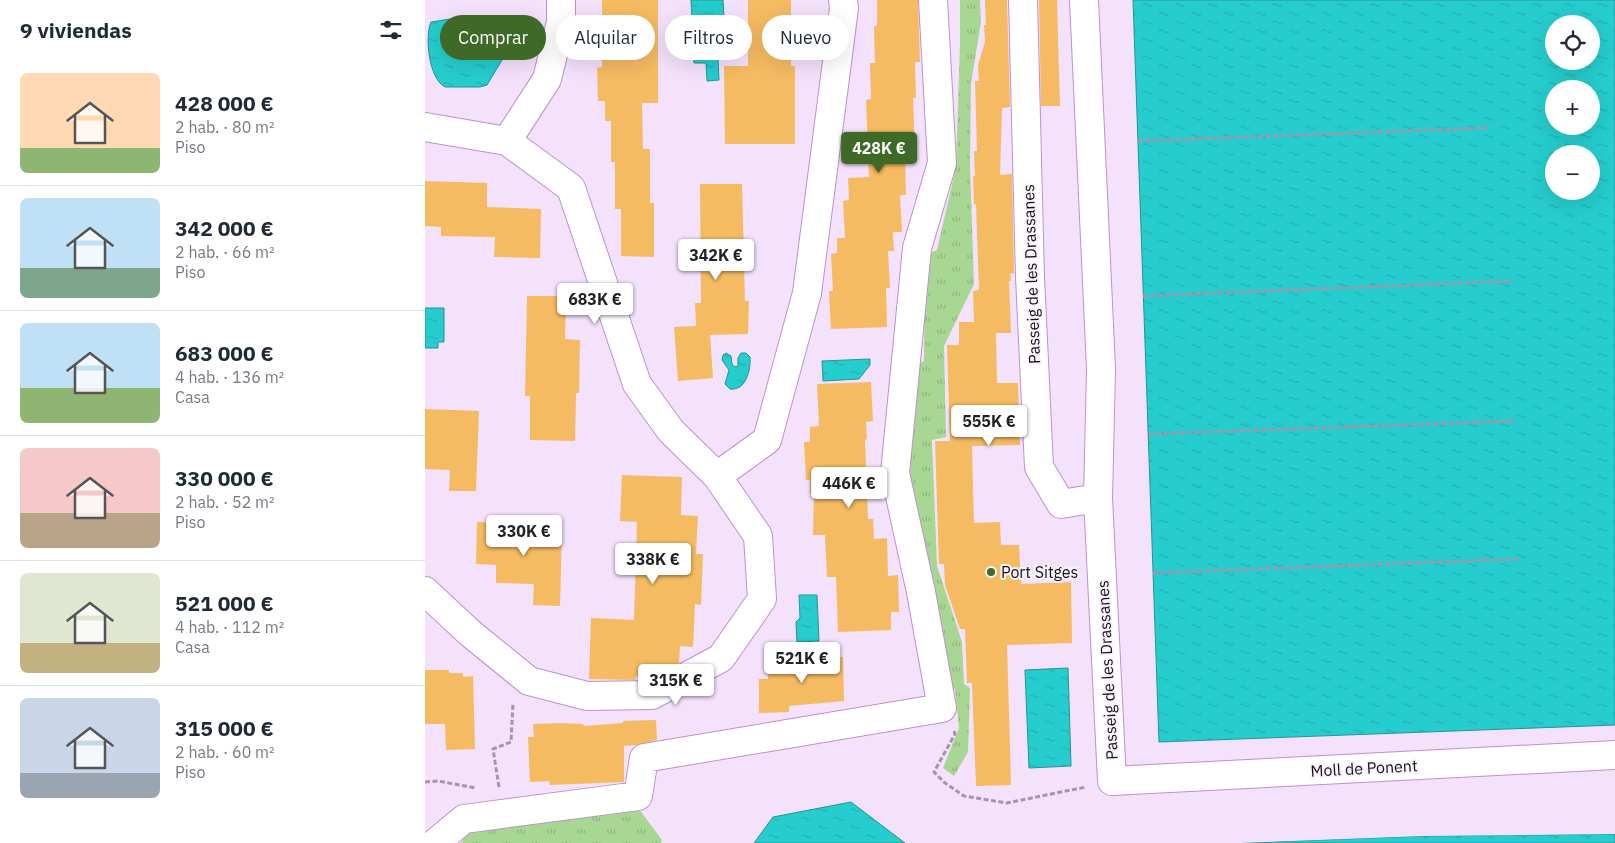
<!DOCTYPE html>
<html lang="es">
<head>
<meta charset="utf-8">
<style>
	body { margin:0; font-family:"IBM Plex Sans",sans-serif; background:#f6f6f7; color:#1f2937; height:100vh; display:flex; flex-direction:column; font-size:19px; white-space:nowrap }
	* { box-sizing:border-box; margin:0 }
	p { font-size:16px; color:#747a83 }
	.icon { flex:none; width:28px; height:28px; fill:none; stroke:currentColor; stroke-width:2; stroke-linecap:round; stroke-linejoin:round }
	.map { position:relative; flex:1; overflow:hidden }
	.drawer { display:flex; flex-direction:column; background:#fff; width:425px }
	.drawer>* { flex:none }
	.top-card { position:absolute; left:15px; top:15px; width:475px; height:45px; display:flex; gap:10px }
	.controls { position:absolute; left:1120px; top:15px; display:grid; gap:10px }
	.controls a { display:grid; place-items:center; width:55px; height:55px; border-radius:50%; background:#fff; box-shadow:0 5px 20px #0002; font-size:25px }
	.price { position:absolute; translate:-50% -42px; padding:0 11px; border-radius:5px; background:#fff; color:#222; font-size:16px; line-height:32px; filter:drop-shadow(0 1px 2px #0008) }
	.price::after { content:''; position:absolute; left:50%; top:30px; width:15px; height:11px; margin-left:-8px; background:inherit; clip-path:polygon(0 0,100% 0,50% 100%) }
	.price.current { background:#3e6927; color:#fff }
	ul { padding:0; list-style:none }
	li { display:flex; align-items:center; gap:15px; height:125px; padding:0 20px }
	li+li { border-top:1px solid #e0e1e3 }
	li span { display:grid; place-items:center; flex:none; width:140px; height:100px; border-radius:8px; color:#555 }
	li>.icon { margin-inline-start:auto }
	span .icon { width:60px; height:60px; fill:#fffc; stroke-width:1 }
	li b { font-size:21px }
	h2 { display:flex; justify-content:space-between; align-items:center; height:60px; padding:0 20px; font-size:21px }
	.pill { padding:0 18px; border-radius:22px; background:#fff; box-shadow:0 5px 20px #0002; font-size:18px; line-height:45px }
	.pill.current { background:#3e6927; color:#fff }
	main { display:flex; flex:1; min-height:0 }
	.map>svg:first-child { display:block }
	.grass { fill:url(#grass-tufts) }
	.water { fill:url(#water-ripples); stroke:#23939b; fill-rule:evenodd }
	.pier { fill:#f4e1fc }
	.building { fill:#f5bb62 }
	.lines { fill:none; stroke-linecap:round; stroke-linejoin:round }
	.minor-casing { stroke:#be90d0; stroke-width:30 }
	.path { stroke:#a694ae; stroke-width:3; stroke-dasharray:5 2.5; stroke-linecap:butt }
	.minor { stroke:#fff; stroke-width:28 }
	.poi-dot { fill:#3e6927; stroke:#f6f6f6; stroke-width:2 }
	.labels { text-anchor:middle; stroke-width:4; stroke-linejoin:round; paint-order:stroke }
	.street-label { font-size:16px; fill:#1d0c24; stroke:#f6f6f6 }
	.poi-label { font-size:16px; fill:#1d0c24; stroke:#f6f6f6; text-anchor:start }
</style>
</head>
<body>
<main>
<section class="drawer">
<h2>9 viviendas<svg class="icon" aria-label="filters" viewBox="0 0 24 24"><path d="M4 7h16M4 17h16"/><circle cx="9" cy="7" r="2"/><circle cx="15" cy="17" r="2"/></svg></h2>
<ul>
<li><span style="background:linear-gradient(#ffd9b3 75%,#8fb573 0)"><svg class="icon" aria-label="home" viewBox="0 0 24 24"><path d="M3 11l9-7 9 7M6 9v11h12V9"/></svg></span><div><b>428 000 €</b><p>2 hab. · 80 m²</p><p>Piso</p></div></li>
<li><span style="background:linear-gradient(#bfe0f5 70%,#7fa58c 0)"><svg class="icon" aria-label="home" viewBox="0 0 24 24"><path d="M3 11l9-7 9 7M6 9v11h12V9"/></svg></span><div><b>342 000 €</b><p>2 hab. · 66 m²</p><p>Piso</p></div></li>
<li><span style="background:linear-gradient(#bfe0f5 65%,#8fb573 0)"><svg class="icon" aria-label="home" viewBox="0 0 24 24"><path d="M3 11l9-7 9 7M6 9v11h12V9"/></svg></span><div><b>683 000 €</b><p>4 hab. · 136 m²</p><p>Casa</p></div></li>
<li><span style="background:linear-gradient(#f6c9c9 65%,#b9a48a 0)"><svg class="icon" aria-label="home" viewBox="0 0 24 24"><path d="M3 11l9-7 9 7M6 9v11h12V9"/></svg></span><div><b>330 000 €</b><p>2 hab. · 52 m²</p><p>Piso</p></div></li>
<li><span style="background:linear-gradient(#dfe7d0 70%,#c2b280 0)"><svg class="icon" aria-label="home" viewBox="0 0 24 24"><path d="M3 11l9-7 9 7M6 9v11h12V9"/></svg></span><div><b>521 000 €</b><p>4 hab. · 112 m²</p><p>Casa</p></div></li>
<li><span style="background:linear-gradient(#c9d6e8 75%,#9aa5b1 0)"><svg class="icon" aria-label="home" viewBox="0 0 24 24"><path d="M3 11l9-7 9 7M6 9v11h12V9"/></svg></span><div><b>315 000 €</b><p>2 hab. · 60 m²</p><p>Piso</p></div></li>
</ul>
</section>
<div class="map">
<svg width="1190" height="843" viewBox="0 0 1190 843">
	<defs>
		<pattern id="grass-tufts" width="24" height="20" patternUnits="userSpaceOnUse" patternTransform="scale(1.25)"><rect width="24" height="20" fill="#a8d693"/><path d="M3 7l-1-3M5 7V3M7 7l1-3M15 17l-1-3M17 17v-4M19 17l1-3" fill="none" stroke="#90b67f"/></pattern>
		<pattern id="water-ripples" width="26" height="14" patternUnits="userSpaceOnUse" patternTransform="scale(1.25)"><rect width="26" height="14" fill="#26cdce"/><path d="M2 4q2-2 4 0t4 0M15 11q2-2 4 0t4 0" fill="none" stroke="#22afb1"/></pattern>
	</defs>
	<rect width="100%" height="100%" fill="#f4e1fc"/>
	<path class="grass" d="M 535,0 L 555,0 L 556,22 L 546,83 L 545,166 L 549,284 L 519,346 L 521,437 L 507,440 L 512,566 L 537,642 L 539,684 L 545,688 L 543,752 L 529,776 L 518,768 L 534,728 L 530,689 L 522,691 L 513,632 L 510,592 L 479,475 L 486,368 L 499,361 L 500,255 L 512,250 L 531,167 L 535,44 Z
		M 214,809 L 237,840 L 236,843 L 36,843 L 45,829 Z"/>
	<path class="water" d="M 266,0 L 298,0 L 299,17 L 291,18 L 294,80 L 282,81 L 281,63 L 269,63 Z
		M 708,0 L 1190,0 L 1190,725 L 734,742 ZM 1129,24 L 1166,24 L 1166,61 L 1129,61 ZM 1129,89 L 1166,89 L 1166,126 L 1129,126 ZM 1129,154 L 1166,154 L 1166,191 L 1129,191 Z
		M 25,19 C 44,20 72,21 84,39 L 83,50 L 62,85 L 55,87 L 20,87 C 3,78 0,35 6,22 Z
		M 0,308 L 19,308 L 19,342 L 13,342 L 13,348 L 0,348 Z
		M 301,353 L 306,356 L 307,364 L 310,367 L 313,366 L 313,358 L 316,353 L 321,353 L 325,357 C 326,370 321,391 305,389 L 300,384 L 304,370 L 297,360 L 298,355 Z
		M 445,359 L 445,365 L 434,379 L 398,381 L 397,361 Z
		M 374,595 L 392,595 L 394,641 L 372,642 L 371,622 L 375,618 Z
		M 643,668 L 646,766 L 604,768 L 600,670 Z
		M 426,802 L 480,843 L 329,843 L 348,817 Z
		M 1190,834 L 1190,843 L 816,843 L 998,836 Z"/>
	<path class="pier" d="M 1190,831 L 1190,834 L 998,836 L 813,843 L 816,841 L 998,833 Z"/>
	<path class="building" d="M 177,0 L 233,0 L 233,103 L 217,103 L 218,149 L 225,149 L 225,203 L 229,203 L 229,257 L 196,256 L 196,209 L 190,209 L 190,162 L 186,162 L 186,121 L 180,121 L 180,101 L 173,101 L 172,68 L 177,67 Z
		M 323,0 L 366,0 L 366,66 L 370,66 L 370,144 L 300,144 L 299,66 L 323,66 Z
		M 452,0 L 493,0 L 495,62 L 490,62 L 491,98 L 488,98 L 490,155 L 480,155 L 481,195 L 475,195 L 477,232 L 468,232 L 469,251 L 463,251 L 465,288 L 461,288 L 462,327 L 406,329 L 404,291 L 408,291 L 406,254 L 412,253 L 412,238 L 420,238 L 418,201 L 424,200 L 423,178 L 444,177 L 441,100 L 446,99 L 445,63 L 450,63 L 449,26 L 452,26 Z
		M 560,0 L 582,0 L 585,107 L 577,108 L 575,175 L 587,174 L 589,273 L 585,274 L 586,281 L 584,281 L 586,333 L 571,333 L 572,383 L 593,383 L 595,445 L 547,446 L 549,523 L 575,522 L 576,545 L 594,545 L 596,584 L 646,582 L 647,643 L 582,645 L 586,785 L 551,786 L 547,683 L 542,683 L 540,629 L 535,629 L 520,585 L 519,564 L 514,564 L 510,441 L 525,441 L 522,345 L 534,345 L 534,322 L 549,322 L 548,291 L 554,290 L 551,204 L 549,205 L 548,176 L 550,176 L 549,151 L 552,151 L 550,81 L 554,81 L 553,65 L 560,42 L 559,25 L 561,25 Z
		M 614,0 L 632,0 L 635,106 L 616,106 Z
		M 0,181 L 62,183 L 62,207 L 116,209 L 115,258 L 69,257 L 70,237 L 16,236 L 16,227 L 0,226 Z
		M 275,184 L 317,184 L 320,301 L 324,301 L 323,334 L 285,335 L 288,378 L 253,381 L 249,327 L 271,326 L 270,303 L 276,303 Z
		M 102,296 L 141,296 L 140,339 L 155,340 L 154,393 L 151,393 L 150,441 L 105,440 L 105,396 L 100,396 Z
		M 446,382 L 448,421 L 441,422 L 442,439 L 440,440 L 443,519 L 448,519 L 449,539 L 462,538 L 463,576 L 473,575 L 474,612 L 466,612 L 466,630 L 413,632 L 411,577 L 402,577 L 400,535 L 388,535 L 389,494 L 385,494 L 385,480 L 381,480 L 379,442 L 385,442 L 385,427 L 394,426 L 392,384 Z
		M 0,409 L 54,411 L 51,491 L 24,491 L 25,470 L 0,469 Z
		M 197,475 L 257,477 L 256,515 L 273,516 L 271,554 L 278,554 L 276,605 L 270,604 L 268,647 L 255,646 L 254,663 L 228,677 L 211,676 L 210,680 L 164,679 L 166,618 L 209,620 L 212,522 L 195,521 Z
		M 52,522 L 137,525 L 135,606 L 108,605 L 109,584 L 71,583 L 71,565 L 51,564 Z
		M 418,657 L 419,701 L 364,706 L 364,712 L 334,713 L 334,679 L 343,679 L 343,668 L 361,667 L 361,659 Z
		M 0,670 L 24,670 L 24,673 L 38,673 L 38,677 L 48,676 L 50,749 L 21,750 L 20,724 L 0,724 Z
		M 231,720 L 232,740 L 212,745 L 199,746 L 199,782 L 125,785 L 124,781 L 105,782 L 103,737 L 109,737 L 108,724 L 136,723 L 158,724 L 159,726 L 198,723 L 198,721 Z"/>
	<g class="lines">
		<defs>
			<path id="minor" d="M 598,0 L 605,277 L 614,467 L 636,504 L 673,498
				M 659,0 L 676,369 L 673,498 L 687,781 L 1190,755
				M 0,127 L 82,141 L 146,188 L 212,384 L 246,431 L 292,476 L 333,536 L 337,599 L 296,658 L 227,695 L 162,696 L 104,681 L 45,633 L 0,591
				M 82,141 L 122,79 L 136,22 L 136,0
				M 292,476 L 342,440 L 382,293 L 419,8 L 418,0
				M 10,843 L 39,819 L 213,796 L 219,758 L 517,708 L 496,592 L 470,473 L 492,248 L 517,163 L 508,0"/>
		</defs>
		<use href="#minor" class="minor-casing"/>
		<path class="path" d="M 713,141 L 1065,128
			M 718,296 L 1088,281
			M 724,434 L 1089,421
			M 728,573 L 1093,559
			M 529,731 L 530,734 L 509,772 L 520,783 L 539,796 L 582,803 L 661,787
			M 0,782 L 13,781 L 51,788
			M 74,787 L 68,749 L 86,742 L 88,704"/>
		<use href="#minor" class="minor"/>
	</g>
	<circle class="poi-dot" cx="566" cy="572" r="5"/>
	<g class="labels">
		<g class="street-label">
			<text transform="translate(606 274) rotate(-92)" y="6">Passeig de les Drassanes</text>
			<text transform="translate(682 670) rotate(-93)" y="6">Passeig de les Drassanes</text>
			<text transform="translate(939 768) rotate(-3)" y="6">Moll de Ponent</text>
		</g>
		<g class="poi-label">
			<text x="576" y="578">Port Sitges</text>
		</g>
	</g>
</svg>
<div class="controls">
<a><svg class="icon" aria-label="locate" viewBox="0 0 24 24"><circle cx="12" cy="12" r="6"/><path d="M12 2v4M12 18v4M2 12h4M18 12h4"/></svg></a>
<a>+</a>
<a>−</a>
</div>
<b class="price current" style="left:454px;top:174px">428K €</b>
<b class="price" style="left:291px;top:281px">342K €</b>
<b class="price" style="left:170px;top:325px">683K €</b>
<b class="price" style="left:564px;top:447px">555K €</b>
<b class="price" style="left:424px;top:509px">446K €</b>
<b class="price" style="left:99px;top:557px">330K €</b>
<b class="price" style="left:228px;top:585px">338K €</b>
<b class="price" style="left:377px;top:684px">521K €</b>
<b class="price" style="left:251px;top:706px">315K €</b>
<div class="top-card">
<a class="pill current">Comprar</a>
<a class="pill">Alquilar</a>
<a class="pill">Filtros</a>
<a class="pill">Nuevo</a>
</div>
</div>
</main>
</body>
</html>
